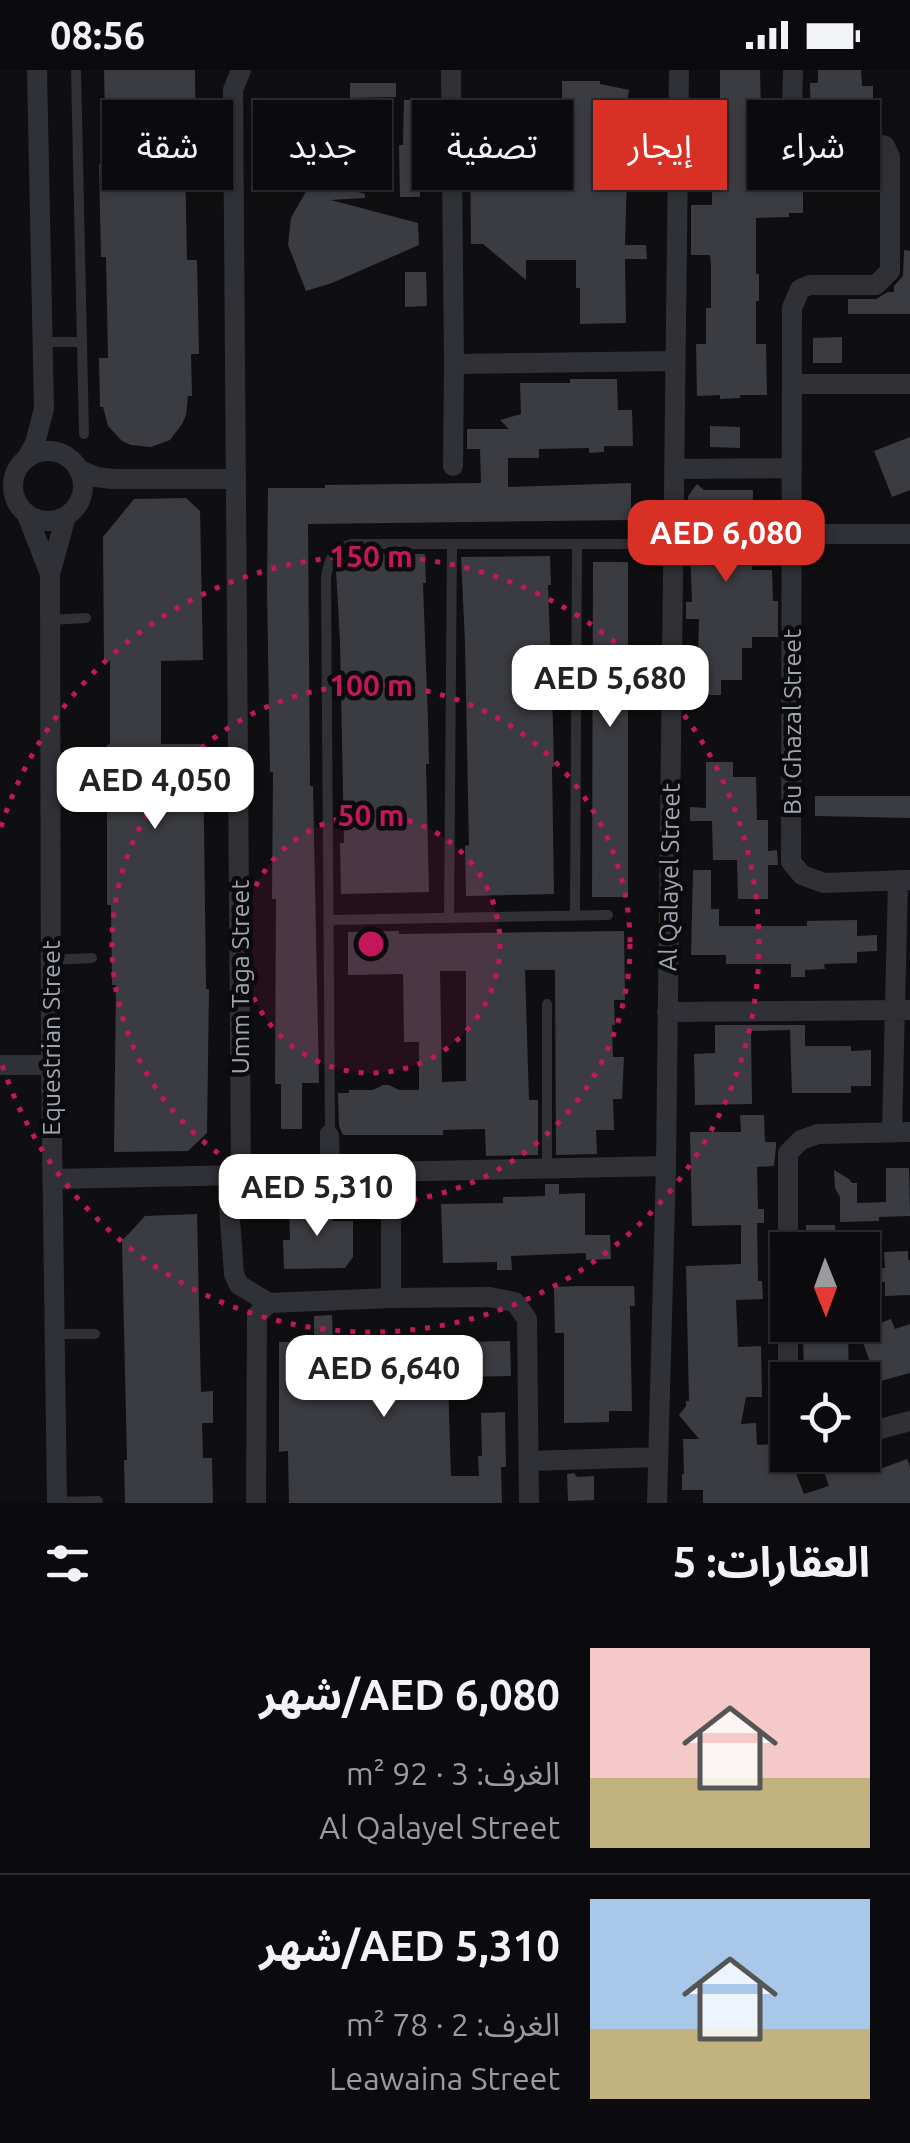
<!DOCTYPE html>
<html lang="ar">
<head>
<meta charset="utf-8">
<style>
	body { margin:0; font-family:Ubuntu,"Noto Sans Arabic",sans-serif; background:#141416; color:#f1f3f6; direction:rtl; height:100vh; display:flex; flex-direction:column; font-size:38px; white-space:nowrap }
	* { box-sizing:border-box; margin:0 }
	p { font-size:32px; color:#9a9b9d }
	.icon { flex:none; width:55px; height:55px; fill:none; stroke:currentColor; stroke-width:2; stroke-linecap:round; stroke-linejoin:round }
	.map { position:relative; height:1433px; overflow:hidden; direction:ltr }
	.drawer { display:flex; flex-direction:column; background:#0b0b0d; flex:1 }
	.drawer>* { flex:none }
	.top-card { position:absolute; left:30px; top:30px; width:850px; height:90px; direction:rtl; display:flex; gap:20px }
	.needle { width:65px; rotate:179deg }
	.fabs { position:absolute; left:770px; top:1162px; display:grid; gap:20px }
	.fabs a { display:grid; place-items:center; width:110px; height:110px; border-radius:0px; background:#0b0b0d; box-shadow:0 2px 8px #0004,0 0 0 2px #2b2b2e; font-size:50px }
	.price { position:absolute; translate:-50% -85px; padding:0 22px; border-radius:20px; background:#fff; color:#222; font-size:32px; line-height:65px; filter:drop-shadow(0 2px 5px #0008) }
	.price::after { content:''; position:absolute; left:50%; top:60px; width:30px; height:22px; margin-left:-15px; background:inherit; clip-path:polygon(0 0,100% 0,50% 100%) }
	.price.on { background:#d93025; color:#fff }
	ul { padding:0; list-style:none }
	li { display:flex; align-items:center; gap:30px; height:250px; padding:0 40px }
	li+li { border-top:2px solid #2b2b2e }
	li span { display:grid; place-items:center; flex:none; width:280px; height:200px; border-radius:0px; color:#555 }
	li>.icon { margin-inline-start:auto }
	span .icon { width:120px; height:120px; fill:#fffc; stroke-width:1 }
	li b { font-size:42px }
	h2 { display:flex; justify-content:space-between; align-items:center; height:120px; padding:0 40px; font-size:42px }
	.pill { padding:0 35px; border-radius:0px; background:#0b0b0d; box-shadow:0 2px 8px #0004,0 0 0 2px #2b2b2e; font-size:35px; line-height:90px }
	.pill.on { background:#d93025; color:#fff }
	.status { display:flex; justify-content:space-between; align-items:center; height:70px; padding:0 50px; background:#0b0b0d; direction:ltr }
	.status svg { height:28px; fill:currentColor }
	.map>svg:first-child { display:block }
	.building { fill:#3b3c41; fill-rule:evenodd }
	.lines { fill:none; stroke-linecap:round; stroke-linejoin:round }
	.lane { stroke:#303136; stroke-width:10 }
	.street { stroke:#303136; stroke-width:20 }
	.ring { fill:none; stroke:#c2185b; stroke-width:5; stroke-dasharray:5 10 }
	.labels { text-anchor:middle; stroke-width:9; stroke-linejoin:round; paint-order:stroke }
	.street-label { font-size:25px; fill:#a0a5b2; stroke:#0b0a0c }
	.centre { fill:#c2185b; stroke:#0b0a0c; stroke-width:5 }
	.ring-label { font-size:30px; text-anchor:middle; font-weight:bold; fill:#c2185b; stroke:#0b0a0c; stroke-width:9; stroke-linejoin:round; paint-order:stroke }
</style>
</head>
<body>
<div class="status"><b>08:56</b><svg viewBox="0 0 49 12"><path d="M0 12V9h3v3zM5 12V6h3v6zM10 12V3h3v9zM15 12V0h3v12zM26 1h20v11H26zM47 4h2v5h-2z"/></svg></div>
<div class="map">
<svg width="910" height="1433" viewBox="0 0 910 1433">
	<rect width="100%" height="100%" fill="#0f0f11"/>
	<path class="building" d="M 104,0 L 195,0 L 196,88 L 185,88 L 187,190 L 197,190 L 199,284 L 191,284 L 192,326 L 188,326 L 186,345 L 182,354 L 170,370 L 151,377 L 131,375 L 122,371 L 108,356 L 103,337 L 100,337 L 99,288 L 108,288 L 106,187 L 101,187 L 99,94 L 106,94 Z
		M 720,0 L 760,0 L 761,48 L 758,48 L 758,88 L 820,88 L 820,102 L 803,102 L 803,143 L 789,143 L 789,147 L 756,148 L 756,204 L 759,204 L 759,231 L 756,231 L 756,274 L 766,274 L 767,325 L 740,325 L 740,328 L 720,329 L 720,325 L 697,326 L 696,274 L 706,274 L 706,238 L 711,238 L 711,195 L 710,185 L 691,185 L 691,135 L 712,135 L 712,92 L 715,92 L 715,37 L 720,37 Z
		M 818,0 L 861,0 L 862,16 L 873,16 L 873,56 L 811,56 L 810,13 L 818,13 Z
		M 562,11 L 600,11 L 600,14 L 629,20 L 625,42 L 637,45 L 631,67 L 648,67 L 646,106 L 627,106 L 625,175 L 646,175 L 647,189 L 625,189 L 626,253 L 580,254 L 580,218 L 576,218 L 576,190 L 526,190 L 526,210 L 483,174 L 471,174 L 470,81 L 494,81 L 493,45 L 511,45 L 511,29 L 562,28 Z
		M 350,13 L 396,13 L 396,27 L 350,28 Z
		M 404,30 L 422,30 L 420,127 L 400,127 L 399,75 L 403,75 Z
		M 276,31 L 345,31 L 345,48 L 335,48 L 335,92 L 315,92 L 315,80 L 275,80 Z
		M 313,109 L 365,124 L 365,128 L 331,130 L 418,153 L 419,175 L 332,213 L 306,221 L 288,175 L 291,148 Z
		M 904,180 L 910,181 L 910,244 L 848,244 L 848,229 L 876,229 L 888,222 L 894,222 L 894,216 L 903,206 Z
		M 405,202 L 426,202 L 427,236 L 405,237 Z
		M 842,267 L 842,293 L 813,293 L 813,268 Z
		M 570,309 L 617,309 L 618,340 L 632,340 L 633,376 L 604,376 L 604,382 L 589,383 L 589,378 L 539,379 L 539,388 L 508,388 L 508,417 L 631,413 L 631,450 L 308,454 L 310,716 L 313,716 L 319,1013 L 302,1013 L 302,1059 L 281,1059 L 281,1014 L 275,1014 L 276,829 L 272,829 L 273,702 L 270,702 L 267,517 L 268,418 L 325,418 L 325,415 L 481,413 L 480,379 L 467,379 L 467,359 L 509,359 L 500,350 L 521,344 L 520,313 L 570,313 Z
		M 710,356 L 740,357 L 740,378 L 710,377 Z
		M 910,367 L 910,420 L 892,427 L 874,381 Z
		M 697,414 L 704,420 L 753,420 L 752,500 L 772,500 L 773,531 L 778,531 L 778,567 L 752,567 L 752,578 L 742,578 L 742,610 L 721,610 L 721,625 L 697,625 L 699,549 L 686,549 L 686,532 L 692,532 L 688,426 Z
		M 186,428 L 200,441 L 203,590 L 161,591 L 161,674 L 203,674 L 206,919 L 209,919 L 207,1063 L 188,1081 L 114,1082 L 116,915 L 112,915 L 111,835 L 107,835 L 107,675 L 110,674 L 110,591 L 104,591 L 103,467 L 134,429 Z
		M 348,484 L 425,484 L 426,513 L 423,513 L 428,651 L 429,694 L 426,694 L 429,822 L 341,824 L 340,773 L 344,773 L 340,571 L 336,500 L 340,491 Z
		M 550,486 L 551,515 L 548,515 L 553,653 L 554,697 L 552,697 L 554,824 L 466,826 L 465,776 L 469,775 L 465,573 L 461,487 Z
		M 593,492 L 628,492 L 628,827 L 592,827 Z
		M 706,692 L 733,692 L 733,707 L 756,707 L 757,750 L 768,750 L 768,781 L 777,780 L 778,795 L 768,795 L 768,829 L 738,829 L 737,790 L 713,790 L 712,751 L 690,751 L 690,737 L 706,738 Z
		M 815,726 L 910,726 L 910,748 L 815,746 Z
		M 693,800 L 711,800 L 711,839 L 719,839 L 719,856 L 807,856 L 807,851 L 857,850 L 857,866 L 877,865 L 877,881 L 857,882 L 857,893 L 824,894 L 825,899 L 805,900 L 805,907 L 791,907 L 791,894 L 726,894 L 726,885 L 691,885 Z
		M 399,861 L 399,864 L 624,861 L 625,930 L 614,930 L 615,955 L 612,955 L 613,987 L 624,987 L 622,1029 L 613,1029 L 614,1060 L 596,1060 L 597,1084 L 556,1085 L 555,900 L 525,900 L 529,1030 L 538,1030 L 538,1085 L 486,1086 L 485,1059 L 443,1060 L 443,1065 L 343,1065 L 339,1056 L 338,1023 L 349,1023 L 349,1020 L 373,1020 L 383,1015 L 389,1015 L 399,1020 L 419,1020 L 419,972 L 404,972 L 403,904 L 348,905 L 348,862 ZM 440,901 L 466,901 L 466,1011 L 442,1012 Z
		M 715,955 L 805,955 L 805,976 L 851,976 L 851,981 L 871,980 L 871,1016 L 851,1016 L 851,1023 L 792,1023 L 790,960 L 751,961 L 752,1034 L 695,1035 L 694,984 L 715,983 Z
		M 740,1045 L 764,1045 L 765,1072 L 776,1072 L 776,1077 L 774,1096 L 757,1097 L 758,1139 L 764,1139 L 764,1153 L 757,1153 L 758,1211 L 762,1211 L 763,1229 L 736,1230 L 738,1277 L 761,1276 L 762,1327 L 746,1327 L 741,1354 L 756,1353 L 757,1375 L 774,1374 L 774,1397 L 791,1391 L 804,1424 L 829,1416 L 823,1399 L 874,1382 L 880,1399 L 907,1389 L 910,1397 L 910,1433 L 703,1433 L 703,1420 L 682,1420 L 682,1404 L 684,1404 L 683,1369 L 699,1369 L 679,1345 L 686,1336 L 686,1331 L 689,1331 L 686,1196 L 741,1194 L 741,1155 L 692,1156 L 690,1062 L 741,1062 Z
		M 886,1098 L 909,1098 L 910,1146 L 879,1147 L 879,1151 L 840,1152 L 840,1127 L 835,1118 L 834,1100 L 849,1109 L 852,1113 L 857,1113 L 857,1133 L 886,1132 Z
		M 545,1114 L 559,1114 L 559,1124 L 585,1123 L 585,1165 L 610,1165 L 611,1189 L 586,1190 L 586,1183 L 511,1186 L 512,1200 L 497,1200 L 497,1192 L 443,1193 L 441,1134 L 503,1133 L 503,1127 L 545,1126 Z
		M 323,1134 L 323,1139 L 332,1139 L 333,1151 L 353,1151 L 353,1187 L 345,1198 L 284,1199 L 283,1170 L 290,1170 L 289,1135 Z
		M 197,1144 L 201,1322 L 213,1321 L 213,1353 L 202,1353 L 203,1388 L 212,1388 L 213,1433 L 125,1433 L 124,1390 L 127,1390 L 122,1171 L 145,1146 Z
		M 806,1155 L 835,1155 L 836,1180 L 806,1180 Z
		M 908,1181 L 908,1190 L 910,1190 L 910,1225 L 885,1226 L 885,1212 L 862,1213 L 862,1199 L 885,1198 L 884,1182 Z
		M 581,1216 L 634,1216 L 635,1236 L 630,1236 L 632,1341 L 609,1341 L 609,1352 L 564,1353 L 564,1263 L 555,1263 L 554,1217 Z
		M 332,1245 L 333,1272 L 462,1269 L 463,1272 L 510,1271 L 511,1306 L 463,1307 L 463,1310 L 448,1310 L 451,1406 L 479,1406 L 478,1386 L 482,1386 L 481,1343 L 505,1342 L 506,1397 L 501,1397 L 502,1433 L 289,1433 L 288,1381 L 279,1382 L 279,1272 L 314,1271 L 314,1246 Z
		M 891,1249 L 895,1259 L 910,1254 L 910,1303 L 877,1312 L 859,1261 Z
		M 808,1255 L 833,1255 L 834,1263 L 848,1263 L 849,1309 L 804,1310 L 803,1264 L 808,1264 Z
		M 574,1403 L 577,1407 L 594,1406 L 594,1430 L 568,1431 L 567,1404 Z"/>
	<g class="lines">
		<path class="lane" d="M 76,0 L 84,364
			M 43,272 L 82,272
			M 50,550 L 86,548
			M 575,846 L 577,475
			M 449,848 L 452,474
			M 329,850 L 608,845
			M 51,890 L 92,888
			M 547,1098 L 547,934
			M 335,1102 L 334,1065 L 330,1058 L 326,507 C 329,490 332,479 351,474 L 673,474
			M 325,1103 L 325,1062 L 330,1058
			M 56,1264 L 95,1264
			M 57,1432 L 98,1431"/>
		<path class="street" d="M 451,0 L 454,294 L 453,396
			M 793,0 C 793,23 788,52 804,70 L 875,73 L 885,76 L 890,87 L 890,201 L 876,215 L 810,215 L 800,219 L 792,238 L 791,792 L 802,805 L 824,813 L 910,810
			M 454,294 L 675,291
			M 792,314 L 910,314
			M13 416a35 35 0 1 1 70 0a35 35 0 1 1-70 0Z
			M 27,388 L 35,373 L 44,339 L 37,0
			M 78,399 L 96,407 L 113,409 L 236,409
			M 674,399 L 792,398
			M 27,445 L 50,504
			M 793,464 L 910,464
			M 667,942 L 910,940
			M 0,995 L 51,995
			M 892,1061 L 898,810
			M 241,1105 L 233,20 L 241,0
			M 52,1109 L 666,1096
			M 229,1136 L 234,1204 L 239,1215 L 269,1233
			M 788,1180 L 788,1083 L 801,1070 L 818,1064 L 910,1062
			M 788,1210 L 788,1365
			M 391,1228 L 391,1101
			M 862,1364 L 910,1351
			M 529,1391 L 657,1387
			M 57,1433 L 51,995 L 50,504 L 66,446
			M 256,1433 L 257,1245 L 269,1233 L 391,1228 L 489,1227 L 515,1232 L 527,1249 L 529,1433
			M 657,1433 L 666,1096 L 679,0"/>
	</g>
	<circle cx="371" cy="874" r="129" fill="#c2185b" fill-opacity=".12"/>
	<g class="ring">
		<circle cx="371" cy="874" r="129"/>
		<circle cx="371" cy="874" r="259"/>
		<path d="M1 757A388 388 0 1 1 1 991"/>
	</g>
	<g class="labels">
		<g class="street-label">
			<text transform="translate(792 652) rotate(-90)" y="9">Bu Ghazal Street</text>
			<text transform="translate(669 807) rotate(-89)" y="9">Al Qalayel Street</text>
			<text transform="translate(240 907) rotate(-90)" y="9">Umm Taga Street</text>
			<text transform="translate(51 968) rotate(-90)" y="9">Equestrian Street</text>
		</g>
	</g>
	<circle cx="371" cy="874" r="15" class="centre"/>
	<g class="ring-label">
		<text x="371" y="497">150 m</text>
		<text x="371" y="626">100 m</text>
		<text x="371" y="756">50 m</text>
	</g>
</svg>
<div class="fabs">
<a><svg class="needle" viewBox="-14 -14 28 28"><path d="M0-13l5 13h-10z" fill="#e53935"/><path d="M0 13l5-13h-10z" fill="#9a9b9d"/></svg></a>
<a><svg class="icon" aria-label="locate" viewBox="0 0 24 24"><circle cx="12" cy="12" r="6"/><path d="M12 2v4M12 18v4M2 12h4M18 12h4"/></svg></a>
</div>
<b class="price on" style="left:726px;top:515px">AED 6,080</b>
<b class="price" style="left:610px;top:660px">AED 5,680</b>
<b class="price" style="left:155px;top:762px">AED 4,050</b>
<b class="price" style="left:317px;top:1169px">AED 5,310</b>
<b class="price" style="left:384px;top:1350px">AED 6,640</b>
<div class="top-card">
<a class="pill">شراء</a>
<a class="pill on">إيجار</a>
<a class="pill">تصفية</a>
<a class="pill">جديد</a>
<a class="pill">شقة</a>
</div>
</div>
<section class="drawer">
<h2>العقارات: 5<svg class="icon" aria-label="filters" viewBox="0 0 24 24"><path d="M4 7h16M4 17h16"/><circle cx="9" cy="7" r="2"/><circle cx="15" cy="17" r="2"/></svg></h2>
<ul>
<li><span style="background:linear-gradient(#f6c9c9 65%,#c2b280 0)"><svg class="icon" aria-label="home" viewBox="0 0 24 24"><path d="M3 11l9-7 9 7M6 9v11h12V9"/></svg></span><div><b>AED 6,080/شهر</b><p>الغرف: 3 · 92 m²</p><p>Al Qalayel Street</p></div></li>
<li><span style="background:linear-gradient(#a9c7e8 65%,#c2b280 0)"><svg class="icon" aria-label="home" viewBox="0 0 24 24"><path d="M3 11l9-7 9 7M6 9v11h12V9"/></svg></span><div><b>AED 5,310/شهر</b><p>الغرف: 2 · 78 m²</p><p>Leawaina Street</p></div></li>
</ul>
</section>
</body>
</html>
